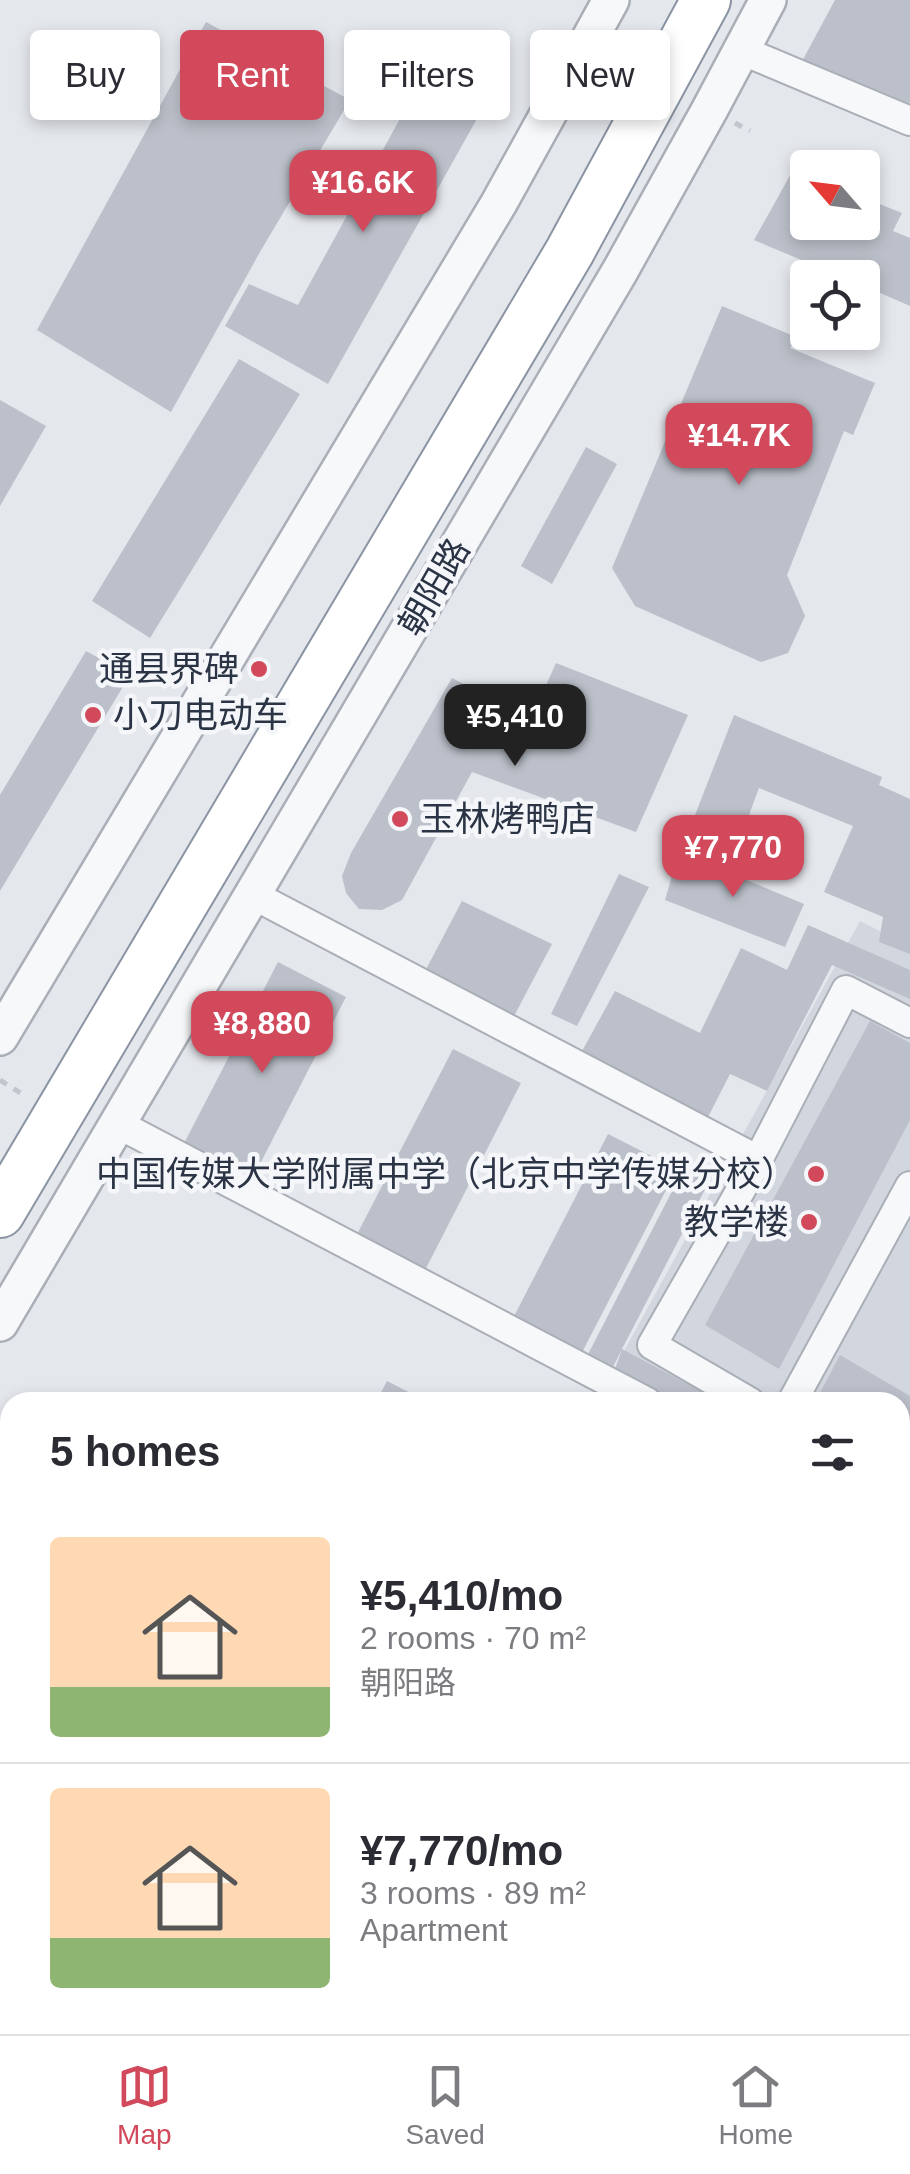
<!DOCTYPE html>
<html lang="en">
<head>
<meta charset="utf-8">
<style>
	body { margin:0; font-family:Helvetica,"Noto Sans SC",sans-serif; background:#f7f7f7; color:#2b2b33; height:100vh; display:flex; flex-direction:column; font-size:38px; white-space:nowrap }
	* { box-sizing:border-box; margin:0 }
	p { font-size:32px; color:#7c7c81 }
	.icon { flex:none; width:55px; height:55px; fill:none; stroke:currentColor; stroke-width:2; stroke-linecap:round; stroke-linejoin:round }
	.map { position:relative; flex:1; overflow:hidden }
	.details { position:absolute; left:0px; top:1392px; width:910px; height:642px; display:flex; flex-direction:column; background:#fff; border-radius:30px 30px 0 0; box-shadow:0 5px 15px #0003 }
	.details>* { flex:none }
	.hud { position:absolute; left:30px; top:30px; width:850px; height:90px; display:flex; gap:20px }
	.needle { width:65px; rotate:298deg }
	.tools { position:absolute; left:790px; top:150px; display:grid; gap:20px }
	.tools a { display:grid; place-items:center; width:90px; height:90px; border-radius:10px; background:#fff; box-shadow:0 5px 15px #0003; font-size:50px }
	.price { position:absolute; translate:-50% -85px; padding:0 22px; border-radius:20px; background:#d1495b; color:#fff; font-size:32px; line-height:65px; filter:drop-shadow(0 2px 5px #0008) }
	.price::after { content:''; position:absolute; left:50%; top:60px; width:30px; height:22px; margin-left:-15px; background:inherit; clip-path:polygon(0 0,100% 0,50% 100%) }
	.price.on { background:#222; color:#fff }
	ul { padding:0; list-style:none }
	li { display:flex; align-items:center; gap:30px; height:250px; padding:0 50px }
	li+li { border-top:2px solid #e1e1e2 }
	li span { display:grid; place-items:center; flex:none; width:280px; height:200px; border-radius:10px; color:#555 }
	li>.icon { margin-inline-start:auto }
	span .icon { width:120px; height:120px; fill:#fffc; stroke-width:1 }
	li b { font-size:42px }
	h2 { display:flex; justify-content:space-between; align-items:center; height:120px; padding:0 50px; font-size:42px }
	.chip { padding:0 35px; border-radius:10px; background:#fff; box-shadow:0 5px 15px #0003; font-size:35px; line-height:90px }
	.chip.on { background:#d1495b; color:#fff }
	.tab-bar { display:flex; justify-content:space-around; align-items:center; height:140px; border-top:2px solid #e1e1e2; background:#fff; font-size:28px; color:#7c7c81 }
	.tab-bar a { display:grid; justify-items:center; gap:5px }
	.tab-bar .on { color:#d1495b }
	.map>svg:first-child { display:block }
	.built { fill:#d2d6de }
	.building { fill:#bbc0ca }
	.lines { fill:none; stroke-linecap:round; stroke-linejoin:round }
	.service-casing { stroke:#a9aeb7; stroke-width:19 }
	.minor-casing { stroke:#a9aeb7; stroke-width:32 }
	.tertiary-casing { stroke:#a9aeb7; stroke-width:40 }
	.trunk-casing { stroke:#8b94a3; stroke-width:52 }
	.path { stroke:#c2c5cb; stroke-width:5; stroke-dasharray:8 8; stroke-linecap:butt }
	.service { stroke:#f7f8fa; stroke-width:14 }
	.minor { stroke:#f7f8fa; stroke-width:28 }
	.tertiary { stroke:#f7f8fa; stroke-width:35 }
	.trunk { stroke:#fff; stroke-width:48 }
	.poi-dot { fill:#d1495b; stroke:#f4f6f9; stroke-width:4 }
	.labels { text-anchor:middle; stroke-width:9; stroke-linejoin:round; paint-order:stroke }
	.street-label { font-size:35px; fill:#2b3445; stroke:#f4f6f9 }
	.poi-label { font-size:35px; fill:#2b3445; stroke:#f4f6f9; text-anchor:end }
</style>
</head>
<body>
<div class="map">
<svg width="910" height="2034" viewBox="0 0 910 2034">
	<rect width="100%" height="100%" fill="#e4e7ec"/>
	<path class="built" d="M 860,921 L 910,946 L 910,1572 L 900,1567 L 900,1402 L 596,1402 Z"/>
	<path class="building" d="M 835,0 L 910,0 L 910,110 L 800,65 Z
		M 206,22 L 350,100 L 260,252 L 171,412 L 37,330 Z
		M 376,67 L 478,117 L 328,384 L 225,326 L 249,284 L 298,305 L 402,115 L 361,95 Z
		M 793,170 L 808,176 L 808,222 L 862,222 L 862,197 L 902,213 L 893,231 L 910,238 L 910,306 L 862,285 L 862,278 L 844,278 L 754,240 Z
		M 722,306 L 796,337 L 790,348 L 875,383 L 853,435 L 844,431 L 787,575 L 805,616 L 788,653 L 761,662 L 635,606 L 612,568 Z
		M 239,359 L 300,394 L 150,638 L 92,601 Z
		M 0,400 L 46,426 L 0,506 Z
		M 586,447 L 617,464 L 552,584 L 521,566 Z
		M 86,651 L 130,675 L 0,891 L 0,795 Z
		M 556,663 L 688,715 L 636,832 L 472,772 L 402,900 L 382,910 L 359,909 L 346,893 L 342,876 L 351,853 L 452,678 L 531,719 Z
		M 734,715 L 882,777 L 879,785 L 910,799 L 910,954 L 879,942 L 883,917 L 824,892 L 853,826 L 759,788 L 735,853 L 688,833 Z
		M 679,852 L 804,904 L 785,947 L 665,900 Z
		M 619,874 L 649,887 L 577,1026 L 551,1014 Z
		M 462,901 L 552,944 L 512,1020 L 423,975 Z
		M 808,925 L 910,970 L 910,999 L 832,965 L 767,1091 L 730,1074 L 705,1123 L 581,1053 L 615,991 L 700,1033 L 741,948 L 787,970 Z
		M 278,962 L 346,997 L 246,1191 L 178,1155 Z
		M 870,1021 L 910,1043 L 910,1120 L 779,1369 L 705,1325 Z
		M 453,1049 L 521,1083 L 421,1278 L 353,1242 Z
		M 608,1134 L 677,1169 L 576,1364 L 508,1328 Z
		M 684,1168 L 710,1180 L 622,1349 L 721,1402 L 666,1402 L 613,1375 L 622,1349 L 608,1377 L 583,1364 Z
		M 840,1355 L 910,1396 L 910,1490 L 900,1484 L 900,1402 L 815,1402 Z
		M 387,1381 L 428,1402 L 376,1402 Z
		M 910,1729 L 910,1857 L 900,1852 L 900,1748 Z
		M 0,1799 L 10,1820 L 10,1933 L 0,1953 Z
		M 903,1903 L 910,1906 L 910,2015 L 900,2034 L 833,2034 L 838,2025 L 900,2025 L 900,1909 Z
		M 645,2025 L 706,2025 L 701,2034 L 649,2034 L 642,2030 Z"/>
	<g class="lines">
		<defs>
			<path id="service" d="M 438,2025 L 455,2034"/>
			<path id="minor" d="M 741,50 L 910,121
				M 253,895 L 758,1160
				M 118,1124 L 647,1402
				M 750,1402 L 652,1345 L 758,1160 L 846,990 L 910,1023
				M 792,1402 L 910,1186
				M 900,1536 L 910,1541
				M 351,2034 L 356,2025"/>
			<path id="tertiary" d="M 0,1037 L 499,203 L 611,0
				M 0,1323 L 620,271 L 710,109 L 768,0"/>
			<path id="trunk" d="M 0,1213 L 570,251 L 706,0"/>
		</defs>
		<use href="#service" class="service-casing"/>
		<use href="#minor" class="minor-casing"/>
		<use href="#tertiary" class="tertiary-casing"/>
		<use href="#trunk" class="trunk-casing"/>
		<path class="path" d="M 735,123 L 750,131
			M 0,1080 L 27,1097"/>
		<use href="#service" class="service"/>
		<use href="#minor" class="minor"/>
		<use href="#tertiary" class="tertiary"/>
		<use href="#trunk" class="trunk"/>
	</g>
	<g class="poi-dot">
		<circle cx="259" cy="669" r="10"/>
		<circle cx="93" cy="715" r="10"/>
		<circle cx="400" cy="819" r="10"/>
		<circle cx="816" cy="1174" r="10"/>
		<circle cx="809" cy="1222" r="10"/>
	</g>
	<g class="labels">
		<g class="street-label">
			<text transform="translate(434 587) rotate(-60)" y="12">朝阳路</text>
		</g>
		<g class="poi-label">
			<text x="239" y="681">通县界碑</text>
			<text x="113" y="727" text-anchor="start">小刀电动车</text>
			<text x="420" y="831" text-anchor="start">玉林烤鸭店</text>
			<text x="796" y="1186">中国传媒大学附属中学（北京中学传媒分校）</text>
			<text x="789" y="1234">教学楼</text>
		</g>
	</g>
</svg>
<div class="tools">
<a><svg class="needle" viewBox="-14 -14 28 28"><path d="M0-13l5 13h-10z" fill="#e53935"/><path d="M0 13l5-13h-10z" fill="#7c7c81"/></svg></a>
<a><svg class="icon" aria-label="locate" viewBox="0 0 24 24"><circle cx="12" cy="12" r="6"/><path d="M12 2v4M12 18v4M2 12h4M18 12h4"/></svg></a>
</div>
<b class="price" style="left:363px;top:235px">¥16.6K</b>
<b class="price" style="left:739px;top:488px">¥14.7K</b>
<b class="price on" style="left:515px;top:769px">¥5,410</b>
<b class="price" style="left:733px;top:900px">¥7,770</b>
<b class="price" style="left:262px;top:1076px">¥8,880</b>
<div class="hud">
<a class="chip">Buy</a>
<a class="chip on">Rent</a>
<a class="chip">Filters</a>
<a class="chip">New</a>
</div>
<section class="details">
<h2>5 homes<svg class="icon" aria-label="filters" viewBox="0 0 24 24"><path d="M4 7h16M4 17h16"/><circle cx="9" cy="7" r="2"/><circle cx="15" cy="17" r="2"/></svg></h2>
<ul>
<li><span style="background:linear-gradient(#ffd9b3 75%,#8fb573 0)"><svg class="icon" aria-label="home" viewBox="0 0 24 24"><path d="M3 11l9-7 9 7M6 9v11h12V9"/></svg></span><div><b>¥5,410/mo</b><p>2 rooms · 70 m²</p><p>朝阳路</p></div></li>
<li><span style="background:linear-gradient(#ffd9b3 75%,#8fb573 0)"><svg class="icon" aria-label="home" viewBox="0 0 24 24"><path d="M3 11l9-7 9 7M6 9v11h12V9"/></svg></span><div><b>¥7,770/mo</b><p>3 rooms · 89 m²</p><p>Apartment</p></div></li>
</ul>
</section>
</div>
<nav class="tab-bar">
<a class="on"><svg class="icon" aria-label="map" viewBox="0 0 24 24"><path d="M3 6l6-2 6 2 6-2v14l-6 2-6-2-6 2zM9 4v14M15 6v14"/></svg>Map</a>
<a><svg class="icon" aria-label="saved" viewBox="0 0 24 24"><path d="M7 4h10v16l-5-4-5 4z"/></svg>Saved</a>
<a><svg class="icon" aria-label="home" viewBox="0 0 24 24"><path d="M3 11l9-7 9 7M6 9v11h12V9"/></svg>Home</a>
</nav>
</body>
</html>
